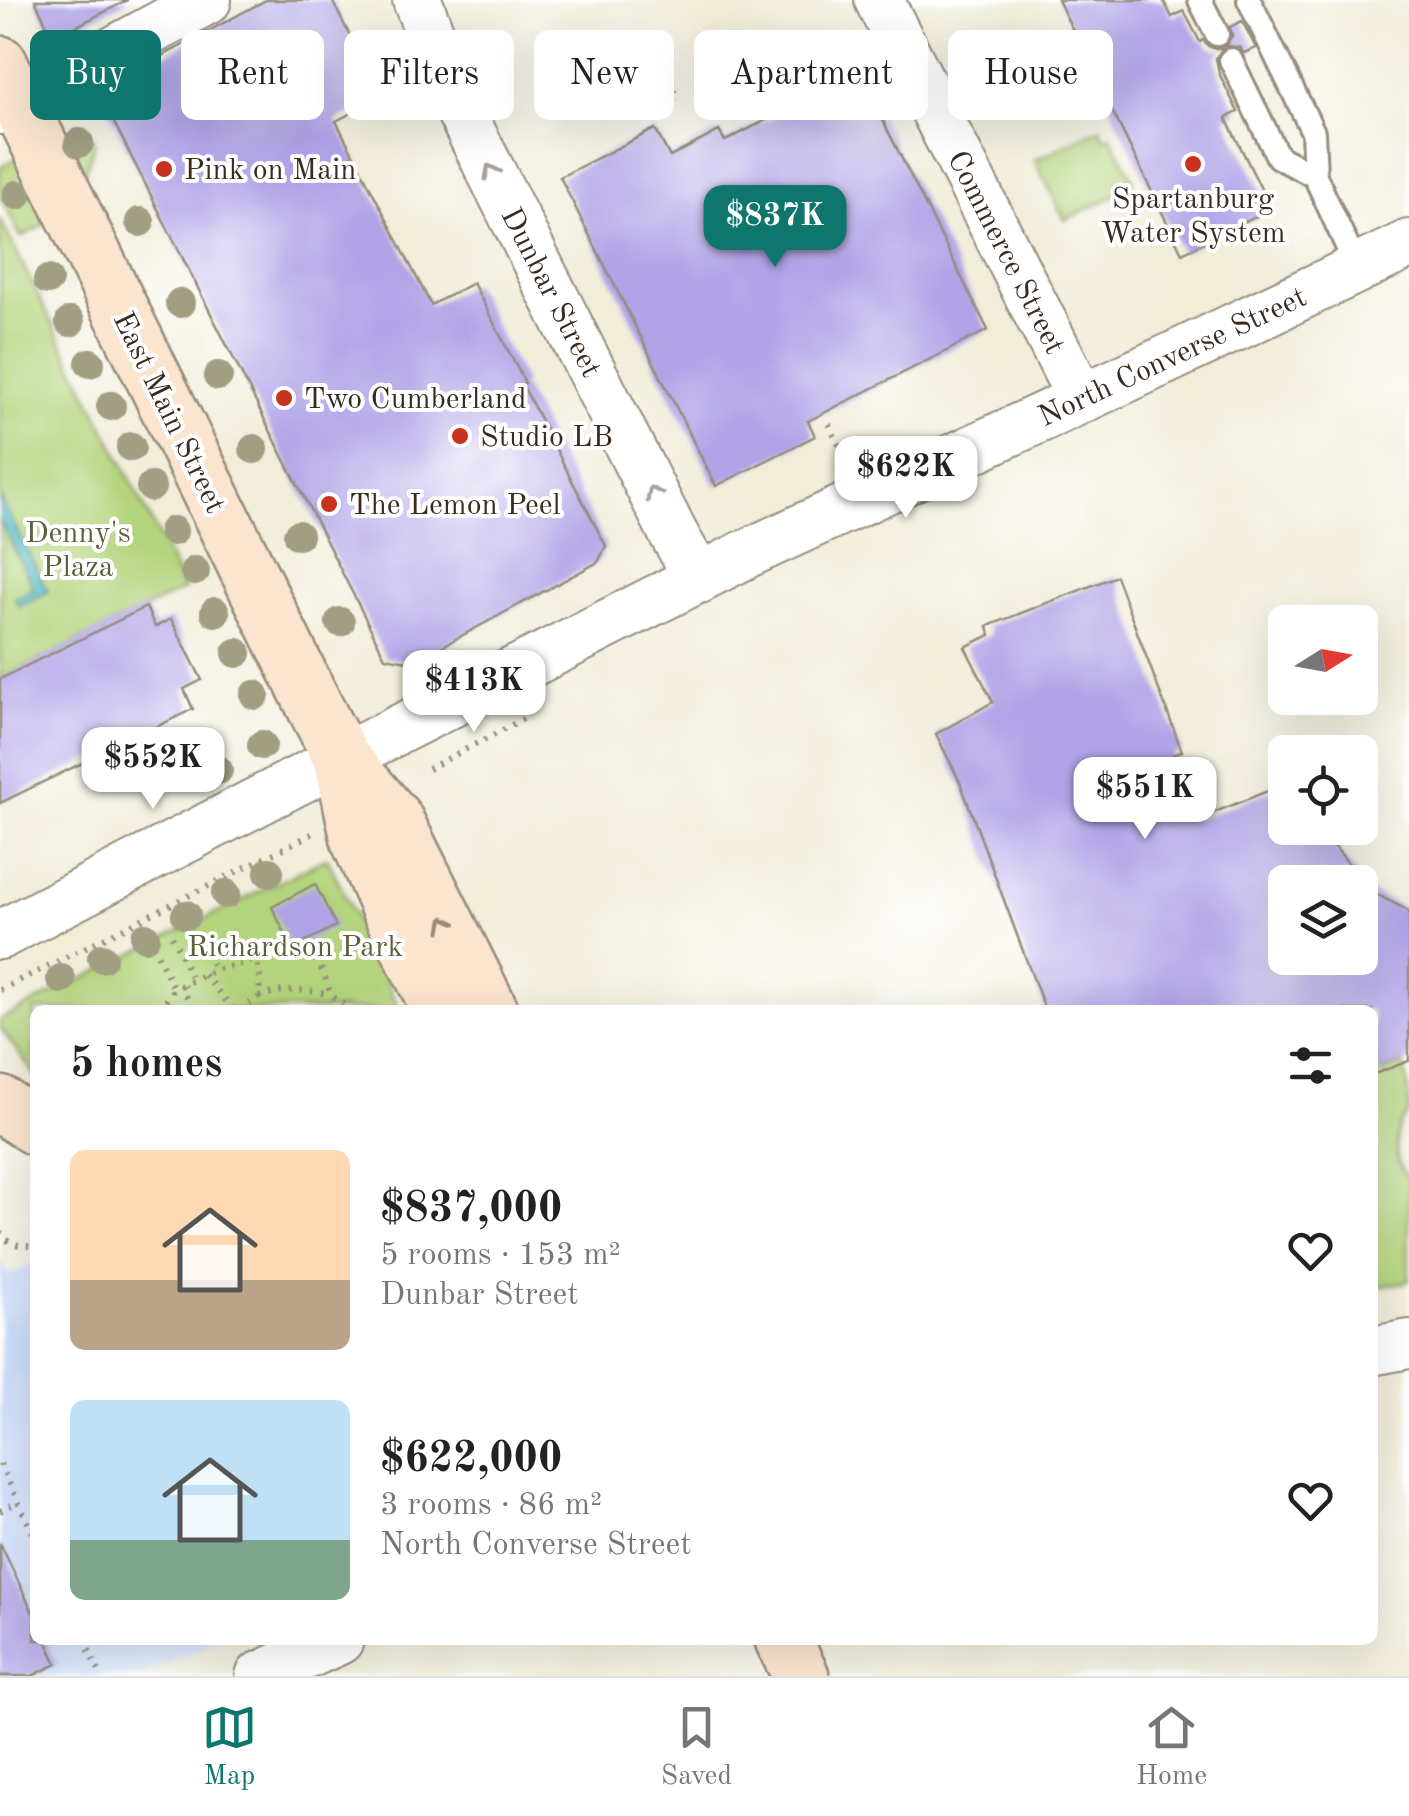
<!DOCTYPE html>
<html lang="en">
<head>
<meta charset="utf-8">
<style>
	body { margin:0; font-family:"Old Standard TT",serif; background:#f6f6f6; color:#222; height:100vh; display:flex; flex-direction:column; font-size:38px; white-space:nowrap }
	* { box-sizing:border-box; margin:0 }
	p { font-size:32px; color:#767676 }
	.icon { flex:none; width:55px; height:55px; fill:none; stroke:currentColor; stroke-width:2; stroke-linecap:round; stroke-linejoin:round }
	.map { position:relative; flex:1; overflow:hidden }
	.panel { position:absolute; left:30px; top:1005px; width:1348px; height:640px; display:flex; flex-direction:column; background:#fff; border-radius:15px; box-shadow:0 10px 40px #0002 }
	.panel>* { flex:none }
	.top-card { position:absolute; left:30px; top:30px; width:1350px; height:90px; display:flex; gap:20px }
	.needle { width:65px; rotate:79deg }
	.controls { position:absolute; left:1268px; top:605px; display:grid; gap:20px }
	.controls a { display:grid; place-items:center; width:110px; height:110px; border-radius:15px; background:#fff; box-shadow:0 10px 40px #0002; font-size:50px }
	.price { position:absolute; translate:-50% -85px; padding:0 22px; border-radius:20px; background:#fff; color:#222; font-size:32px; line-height:65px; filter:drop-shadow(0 2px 5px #0008) }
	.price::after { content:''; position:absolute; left:50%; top:60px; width:30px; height:22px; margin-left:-15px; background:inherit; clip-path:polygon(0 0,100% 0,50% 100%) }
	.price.current { background:#0f766e; color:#fff }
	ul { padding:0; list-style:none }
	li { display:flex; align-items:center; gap:30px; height:250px; padding:0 40px }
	li span { display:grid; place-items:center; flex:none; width:280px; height:200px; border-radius:15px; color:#555 }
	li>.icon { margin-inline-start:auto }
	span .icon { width:120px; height:120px; fill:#fffc; stroke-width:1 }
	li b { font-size:42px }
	h2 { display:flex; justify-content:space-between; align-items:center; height:120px; padding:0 40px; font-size:42px }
	.pill { padding:0 35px; border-radius:15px; background:#fff; box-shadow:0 10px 40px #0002; font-size:35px; line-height:90px }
	.pill.current { background:#0f766e; color:#fff }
	.tabs { display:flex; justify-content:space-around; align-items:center; height:140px; border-top:2px solid #e0e0e0; background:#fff; font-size:28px; color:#767676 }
	.tabs a { display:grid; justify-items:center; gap:5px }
	.tabs .current { color:#0f766e }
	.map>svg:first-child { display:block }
	.built { fill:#cadcf9 }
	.green { fill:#b3d47c; stroke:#777f4d; stroke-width:2.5 }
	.water { fill:#4cbbc2; stroke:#447270; stroke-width:2.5 }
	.building { fill:#b0a3e7 }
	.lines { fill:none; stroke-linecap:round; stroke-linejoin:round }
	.lane-casing { stroke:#968c7c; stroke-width:28 }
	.street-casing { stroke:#968c7c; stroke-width:52 }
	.secondary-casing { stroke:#968c7c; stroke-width:60 }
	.path { stroke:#968c7c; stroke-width:6; stroke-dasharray:2.5 8; stroke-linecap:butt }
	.lane { stroke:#fff; stroke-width:22 }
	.street { stroke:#fff; stroke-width:48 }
	.secondary { stroke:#fbe5cf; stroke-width:55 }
	.tree { fill:#a19e82 }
	.oneway { stroke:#a79f9a }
	.oneway2 { stroke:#9b8876 }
	.poi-dot { fill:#c8321e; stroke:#fff; stroke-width:4 }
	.labels { text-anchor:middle; stroke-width:8; stroke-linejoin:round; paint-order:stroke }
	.poi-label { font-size:30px; fill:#3b2a1e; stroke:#fff; text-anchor:start }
	.street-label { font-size:30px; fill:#3b2a1e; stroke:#fff }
	.park-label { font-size:30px; fill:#5f5d3a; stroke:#fff }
</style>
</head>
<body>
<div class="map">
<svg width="1409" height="1676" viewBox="0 0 1409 1676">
	<rect width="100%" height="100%" fill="#fff"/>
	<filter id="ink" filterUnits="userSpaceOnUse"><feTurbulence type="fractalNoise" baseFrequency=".01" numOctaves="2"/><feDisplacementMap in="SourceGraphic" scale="20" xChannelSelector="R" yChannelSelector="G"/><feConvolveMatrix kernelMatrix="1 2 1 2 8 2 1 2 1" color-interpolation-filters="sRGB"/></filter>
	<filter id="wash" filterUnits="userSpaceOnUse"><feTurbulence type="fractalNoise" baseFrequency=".0048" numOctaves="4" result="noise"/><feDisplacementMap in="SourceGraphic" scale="40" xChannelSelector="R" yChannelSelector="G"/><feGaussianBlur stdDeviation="2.25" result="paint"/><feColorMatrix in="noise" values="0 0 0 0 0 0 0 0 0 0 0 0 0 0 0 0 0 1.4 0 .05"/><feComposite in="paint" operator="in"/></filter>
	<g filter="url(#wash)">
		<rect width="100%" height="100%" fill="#f1edd9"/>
		<path class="built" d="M 0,1259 L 8,1275 L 35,1263 L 35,1640 L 218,1640 L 141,1676 L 0,1676 Z"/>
		<path class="green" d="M 86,124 L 95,143 L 82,180 L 61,138 Z
			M 1100,128 L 1105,139 L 1111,136 L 1133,179 L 1130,188 L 1065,220 L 1035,160 Z
			M 18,158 L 46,215 L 44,225 L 21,237 L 0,196 L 0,167 Z
			M 0,219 L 185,589 L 0,679 Z
			M 327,858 L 400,1010 L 35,1010 L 35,1075 L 0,1028 L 0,1020 Z
			M 1403,1064 C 1408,1076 1409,1099 1409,1112 C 1407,1117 1402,1120 1400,1125 C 1393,1141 1395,1167 1409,1178 L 1409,1281 L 1373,1288 L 1373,1075 Z"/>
		<path class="water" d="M 0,497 L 48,592 L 19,606 L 15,598 L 34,588 L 0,521 Z"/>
		<g id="blocks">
			<path class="building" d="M 35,0 L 128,0 L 53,38 Z
				M 266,0 L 332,0 L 381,98 L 336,121 L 431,305 L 473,283 L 525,383 L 522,384 L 606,546 L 598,562 L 413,662 L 385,657 L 98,91 Z
				M 1058,0 L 1163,0 L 1172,17 L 1184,11 L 1200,42 L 1203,40 L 1208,46 L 1215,49 L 1223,48 L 1216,58 L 1219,73 L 1238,112 L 1226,118 L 1271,209 L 1182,253 Z
				M 1242,21 L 1256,48 L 1244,53 L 1239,47 L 1225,46 L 1232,36 L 1230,27 Z
				M 859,73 L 988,330 L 808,421 L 815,436 L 716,486 L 560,177 L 655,129 L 670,157 L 719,131 L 725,141 Z
				M 1116,576 L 1182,751 L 1173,755 L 1195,820 L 1285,784 L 1285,828 L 1319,828 L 1364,882 L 1285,882 L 1285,958 L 1360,958 L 1360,886 L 1409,911 L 1409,1061 L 1372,1075 L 1372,1010 L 1045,1010 L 960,782 L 936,734 L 993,702 L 965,647 L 990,635 L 988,626 Z
				M 146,607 L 155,627 L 171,619 L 202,680 L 184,689 L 193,709 L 0,803 L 0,679 Z
				M 315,884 L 336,926 L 292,948 L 272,907 Z
				M 0,1543 L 35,1617 L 35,1640 L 46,1640 L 57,1664 L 32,1676 L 0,1676 Z"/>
		</g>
	</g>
	<g filter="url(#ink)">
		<use href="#blocks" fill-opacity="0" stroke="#968c7c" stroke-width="2.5"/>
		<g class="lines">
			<defs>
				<path id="lane" d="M 1200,0 L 1217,34
					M 1249,0 L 1313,132 L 1315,176 L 1358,270
					M 1231,60 L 1278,157 L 1315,176"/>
				<path id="street" d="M 417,0 L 457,104 L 673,533 L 699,579
					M 879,0 L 1081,398
					M 0,110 L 60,80 L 207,0
					M 0,935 L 297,781 L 746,554 L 1172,357 L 1409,244
					M 1372,1351 L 1409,1344
					M 260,1676 L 339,1640"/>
				<path id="secondary" d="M 0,64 L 316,709 L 342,759 L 395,820 L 490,1010
					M 343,762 L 359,840 L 388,906 L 440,1010
					M 0,1104 L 35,1127
					M 783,1640 L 801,1676"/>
			</defs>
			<use href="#lane" class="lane-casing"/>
			<use href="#street" class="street-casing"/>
			<use href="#secondary" class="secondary-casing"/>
			<path class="path" d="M 671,48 L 670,71 L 676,100
				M 829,424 L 842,451
				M 428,769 L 529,716
				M 193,925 L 215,970
				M 172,936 L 193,981
				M 305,941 L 324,974 L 331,995 L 351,1010
				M 153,945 L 174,989
				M 204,975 L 234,1010
				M 184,985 L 190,1010
				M 0,990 L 312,834
				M 259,997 C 283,988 305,989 330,995
				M 160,1010 L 174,989 L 215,970 L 257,960 L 276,949 L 287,937
				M 240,1010 L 259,997 L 260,978 L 257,960
				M 0,1232 C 7,1244 21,1247 35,1246
				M 0,1464 L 35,1537
				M 0,1511 L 18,1502
				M 84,1640 L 101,1676"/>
			<use href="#lane" class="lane"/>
			<use href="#street" class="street"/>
			<use href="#secondary" class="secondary"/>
		</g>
		<g class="tree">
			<circle cx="79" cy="143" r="15"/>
			<circle cx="17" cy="195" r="15"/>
			<circle cx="140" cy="222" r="15"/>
			<circle cx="48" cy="280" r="15"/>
			<circle cx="180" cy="303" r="15"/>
			<circle cx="70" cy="322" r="15"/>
			<circle cx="90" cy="363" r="15"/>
			<circle cx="218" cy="376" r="15"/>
			<circle cx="111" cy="406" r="15"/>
			<circle cx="131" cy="447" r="15"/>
			<circle cx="254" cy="449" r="15"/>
			<circle cx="151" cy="487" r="15"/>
			<circle cx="173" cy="531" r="15"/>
			<circle cx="298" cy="535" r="15"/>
			<circle cx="195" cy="571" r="15"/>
			<circle cx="215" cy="612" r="15"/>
			<circle cx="340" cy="622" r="15"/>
			<circle cx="237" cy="653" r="15"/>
			<circle cx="255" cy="695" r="15"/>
			<circle cx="262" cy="745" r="15"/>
			<circle cx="218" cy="770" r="15"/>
			<circle cx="269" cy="872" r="15"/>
			<circle cx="226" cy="894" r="15"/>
			<circle cx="186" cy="915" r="15"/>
			<circle cx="145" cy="937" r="15"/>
			<circle cx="102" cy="958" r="15"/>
			<circle cx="61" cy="979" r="15"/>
		</g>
		<defs><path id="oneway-chevron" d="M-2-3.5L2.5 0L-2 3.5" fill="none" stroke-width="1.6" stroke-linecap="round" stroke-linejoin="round" transform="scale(2.5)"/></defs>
		<g class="oneway">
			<use href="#oneway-chevron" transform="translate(491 171) rotate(-117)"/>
			<use href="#oneway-chevron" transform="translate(653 493) rotate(-117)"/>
		</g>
		<use class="oneway2" href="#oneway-chevron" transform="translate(446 923) rotate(-117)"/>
	</g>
	<g class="poi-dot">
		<circle cx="1193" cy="164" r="10"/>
		<circle cx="164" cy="169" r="10"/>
		<circle cx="284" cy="398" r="10"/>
		<circle cx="460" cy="436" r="10"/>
		<circle cx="329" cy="504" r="10"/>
	</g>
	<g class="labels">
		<g class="poi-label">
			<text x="184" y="179">Pink on Main</text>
			<text x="1193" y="208" text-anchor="middle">Spartanburg<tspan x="1193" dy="34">Water System</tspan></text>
			<text x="304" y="408">Two Cumberland</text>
			<text x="480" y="446">Studio LB</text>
			<text x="349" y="514">The Lemon Peel</text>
		</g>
		<g class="street-label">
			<text transform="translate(1007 252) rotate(63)" y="10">Commerce Street</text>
			<text transform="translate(552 292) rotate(63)" y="10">Dunbar Street</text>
			<text transform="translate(1172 356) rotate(-25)" y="10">North Converse Street</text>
			<text transform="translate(170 412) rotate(64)" y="10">East Main Street</text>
		</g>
		<g class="park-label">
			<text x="78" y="542">Denny's<tspan x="78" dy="34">Plaza</tspan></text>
			<text x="295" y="956">Richardson Park</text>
		</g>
	</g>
</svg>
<div class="controls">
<a><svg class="needle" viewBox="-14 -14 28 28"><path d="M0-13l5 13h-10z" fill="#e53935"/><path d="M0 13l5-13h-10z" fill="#767676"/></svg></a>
<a><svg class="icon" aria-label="locate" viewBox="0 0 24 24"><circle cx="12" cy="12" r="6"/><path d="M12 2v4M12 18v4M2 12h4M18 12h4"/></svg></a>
<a><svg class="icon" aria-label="layers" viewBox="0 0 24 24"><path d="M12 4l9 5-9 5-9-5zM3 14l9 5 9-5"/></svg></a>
</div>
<b class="price current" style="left:775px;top:270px">$837K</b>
<b class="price" style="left:906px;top:521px">$622K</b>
<b class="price" style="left:474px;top:735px">$413K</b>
<b class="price" style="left:153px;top:812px">$552K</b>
<b class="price" style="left:1145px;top:842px">$551K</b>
<div class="top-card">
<a class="pill current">Buy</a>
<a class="pill">Rent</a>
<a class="pill">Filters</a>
<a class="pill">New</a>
<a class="pill">Apartment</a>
<a class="pill">House</a>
</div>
<section class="panel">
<h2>5 homes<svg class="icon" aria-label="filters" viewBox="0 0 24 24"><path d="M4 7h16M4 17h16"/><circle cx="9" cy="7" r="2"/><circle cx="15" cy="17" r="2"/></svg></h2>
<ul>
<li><span style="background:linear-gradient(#ffd9b3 65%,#b9a48a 0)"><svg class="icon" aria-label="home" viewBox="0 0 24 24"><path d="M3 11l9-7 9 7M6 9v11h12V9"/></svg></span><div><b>$837,000</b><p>5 rooms · 153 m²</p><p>Dunbar Street</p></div><svg class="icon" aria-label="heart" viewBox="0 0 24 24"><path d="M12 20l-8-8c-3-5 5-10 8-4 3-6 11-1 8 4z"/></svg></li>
<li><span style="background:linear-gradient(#bfe0f5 70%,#7fa58c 0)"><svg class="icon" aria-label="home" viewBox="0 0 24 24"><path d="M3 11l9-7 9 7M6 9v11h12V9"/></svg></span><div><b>$622,000</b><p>3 rooms · 86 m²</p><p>North Converse Street</p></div><svg class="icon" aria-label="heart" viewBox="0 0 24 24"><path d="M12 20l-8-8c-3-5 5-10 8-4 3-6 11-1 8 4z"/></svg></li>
</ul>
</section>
</div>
<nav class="tabs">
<a class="current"><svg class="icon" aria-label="map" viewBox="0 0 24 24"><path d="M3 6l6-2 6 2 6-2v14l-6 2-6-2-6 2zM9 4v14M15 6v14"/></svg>Map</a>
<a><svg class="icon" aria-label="saved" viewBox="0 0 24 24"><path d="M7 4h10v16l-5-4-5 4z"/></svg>Saved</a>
<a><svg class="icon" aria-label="home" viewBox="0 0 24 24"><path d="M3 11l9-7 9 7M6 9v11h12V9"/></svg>Home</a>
</nav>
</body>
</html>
